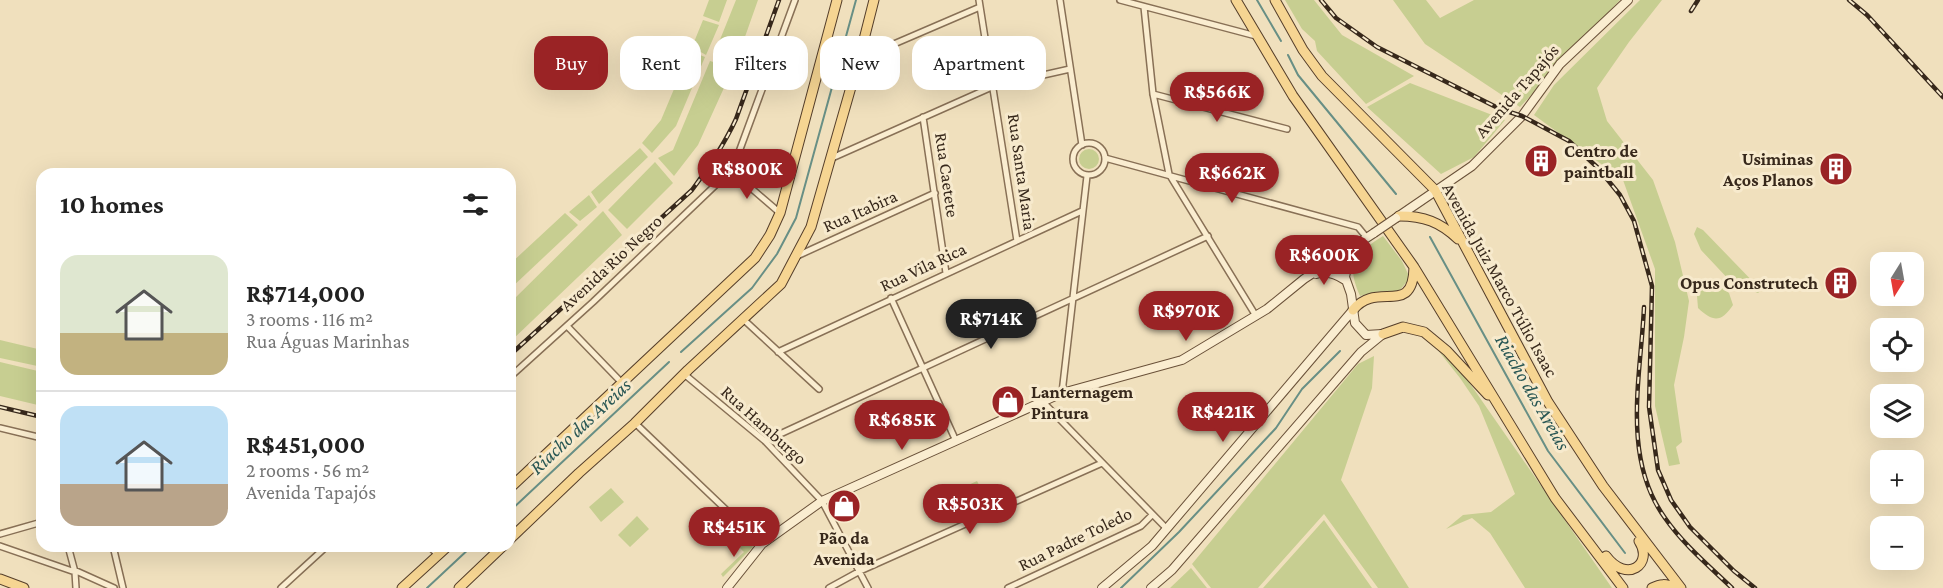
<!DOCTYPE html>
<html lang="en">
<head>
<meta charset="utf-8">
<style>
	body { margin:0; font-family:"Crimson Pro",serif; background:#f6f6f6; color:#222; height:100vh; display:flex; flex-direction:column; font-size:22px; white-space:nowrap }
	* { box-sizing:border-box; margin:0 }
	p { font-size:20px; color:#767676 }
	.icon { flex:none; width:33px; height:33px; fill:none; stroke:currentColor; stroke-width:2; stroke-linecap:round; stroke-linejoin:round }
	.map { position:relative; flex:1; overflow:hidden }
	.panel { position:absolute; left:36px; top:168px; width:480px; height:384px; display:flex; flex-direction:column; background:#fff; border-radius:18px; box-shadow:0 6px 24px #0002 }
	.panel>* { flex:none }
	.hud { position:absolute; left:534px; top:36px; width:570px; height:54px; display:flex; gap:12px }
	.needle { width:39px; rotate:191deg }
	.fabs { position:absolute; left:1870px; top:252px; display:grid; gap:12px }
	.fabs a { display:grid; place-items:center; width:54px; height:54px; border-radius:12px; background:#fff; box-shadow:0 6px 24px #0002; font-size:30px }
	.price { position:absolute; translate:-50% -51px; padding:0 14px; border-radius:21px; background:#9a2325; color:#fff; font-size:20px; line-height:39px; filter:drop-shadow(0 2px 3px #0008) }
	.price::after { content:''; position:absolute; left:50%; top:36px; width:18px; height:14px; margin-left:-9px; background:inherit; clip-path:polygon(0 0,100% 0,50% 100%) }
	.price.current { background:#222; color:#fff }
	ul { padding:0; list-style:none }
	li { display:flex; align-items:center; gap:18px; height:150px; padding:0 24px }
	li+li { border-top:2px solid #e0e0e0 }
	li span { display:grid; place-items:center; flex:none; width:168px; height:120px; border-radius:18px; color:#555 }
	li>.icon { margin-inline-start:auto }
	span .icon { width:72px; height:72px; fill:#fffc; stroke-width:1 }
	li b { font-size:26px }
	h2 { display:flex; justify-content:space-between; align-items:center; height:72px; padding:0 24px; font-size:26px }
	.tag { padding:0 21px; border-radius:18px; background:#fff; box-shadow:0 6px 24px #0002; font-size:21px; line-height:54px }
	.tag.current { background:#9a2325; color:#fff }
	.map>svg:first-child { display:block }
	.green { fill:#c7ce91 }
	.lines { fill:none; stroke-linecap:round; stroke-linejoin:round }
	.stream { stroke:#688f85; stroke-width:2 }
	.street-casing { stroke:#887056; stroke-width:8 }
	.secondary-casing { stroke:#6a5139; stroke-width:10 }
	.primary-casing { stroke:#553e2a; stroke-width:11 }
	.street { stroke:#faedd0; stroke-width:5 }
	.secondary { stroke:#faedd0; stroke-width:8 }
	.primary { stroke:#f6d592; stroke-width:9 }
	.rail-casing { stroke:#37281b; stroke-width:4.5 }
	.rail { stroke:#f7eacd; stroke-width:2; stroke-dasharray:7; stroke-linecap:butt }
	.secondary-bridge-casing { stroke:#6a5139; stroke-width:10; stroke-linecap:butt }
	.secondary-bridge { stroke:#faedd0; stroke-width:8 }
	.labels { text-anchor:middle; stroke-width:6; stroke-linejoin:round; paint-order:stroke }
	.street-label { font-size:18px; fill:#37281b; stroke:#f7eacd }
	.poi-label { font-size:18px; font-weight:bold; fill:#37281b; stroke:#f7eacd; text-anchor:start }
	.water-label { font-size:20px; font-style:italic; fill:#295754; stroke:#f7eacd }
</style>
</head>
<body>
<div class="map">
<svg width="1943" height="588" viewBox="0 0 1943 588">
	<rect width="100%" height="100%" fill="#f0e0bd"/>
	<path class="green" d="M 709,0 L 727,0 L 719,22 L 703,16 Z
		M 736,0 L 758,0 L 735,65 L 713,57 Z
		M 1285,0 L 1314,0 L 1342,35 L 1414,76 L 1366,104 L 1317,51 L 1315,41 L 1302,29 Z
		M 1393,0 L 1426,0 L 1440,18 L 1474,0 L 1620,0 L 1520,107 L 1425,44 Z
		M 1640,0 L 1662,0 L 1629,42 L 1597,88 L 1607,121 L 1653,180 L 1675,242 L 1689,301 L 1684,337 L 1674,385 L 1682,442 L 1676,447 L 1680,464 L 1669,466 L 1655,406 L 1655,269 L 1623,180 L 1534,115 L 1554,85 Z
		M 703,20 L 719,25 L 706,55 L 692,47 Z
		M 690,51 L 705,57 L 676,126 L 652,153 L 642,143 L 661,120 Z
		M 710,61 L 733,68 L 698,145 L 674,176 L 658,158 L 673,150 Z
		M 1410,83 L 1505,120 L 1474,157 L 1441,174 L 1367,107 Z
		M 640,148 L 648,157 L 599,204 L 591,192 Z
		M1079 159a10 10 0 1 1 20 0a10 10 0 1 1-20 0Z
		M 655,162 L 673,183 L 627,229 L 608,210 Z
		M 589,195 L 597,207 L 580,221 L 569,212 Z
		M 603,211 L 622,235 L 510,342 L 510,303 Z
		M 565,213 L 578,225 L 510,289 L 510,264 Z
		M 1697,227 L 1703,230 L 1761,290 L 1758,293 L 1732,283 L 1701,250 L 1694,234 Z
		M 1383,236 L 1402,261 L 1410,278 L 1399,291 L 1374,292 L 1360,296 C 1345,262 1355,254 1383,236 Z
		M 1717,284 L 1729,293 L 1733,305 C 1721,323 1713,322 1698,308 L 1697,296 L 1704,287 Z
		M 0,340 L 42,350 L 42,367 L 0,358 Z
		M 1437,349 L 1464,375 L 1612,588 L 1525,588 L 1490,533 L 1472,518 L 1446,529 L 1463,515 L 1491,512 L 1515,494 L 1479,406 L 1460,378 Z
		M 1374,356 L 1372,388 L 1341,480 L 1409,588 L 1378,588 L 1324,514 L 1258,588 L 1211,588 L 1192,564 L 1358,364 Z
		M 0,362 L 42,372 L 42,406 L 0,396 Z
		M 977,481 L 987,500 L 958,514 L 949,494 Z
		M 611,488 L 624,502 L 601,522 L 589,507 Z
		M 637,516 L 649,529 L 630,547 L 618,535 Z
		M 1324,520 L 1372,588 L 1263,588 Z
		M 734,527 L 753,547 L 723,577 L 721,574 L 744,552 L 731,539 L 736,534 L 732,530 Z
		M 1191,568 L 1207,588 L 1170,588 Z"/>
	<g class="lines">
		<path class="stream" d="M 1257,0 L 1281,41
			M 1288,55 L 1298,75 L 1396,194
			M 1430,237 L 1548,451 L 1625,553
			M 681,352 L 752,288 L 777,254 L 796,218 L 856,0
			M 510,511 L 669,362
			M 427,588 L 472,546
			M 1121,588 L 1179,532 L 1276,428 L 1302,389 L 1340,351"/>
		<defs>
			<path id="street" d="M 979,0 L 1017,241
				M 1060,0 L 1082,145
				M 1120,0 L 1256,36
				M 1144,7 L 1153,94 L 1169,174 L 1256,316
				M 859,59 L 980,7
				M 1153,94 L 1287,129
				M 923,117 L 946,273
				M1073 159a16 16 0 1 1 32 0a16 16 0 1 1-32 0Z
				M 832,158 L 994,86 L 1070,69
				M 1105,158 L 1358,227 L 1367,238
				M 729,169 L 780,213
				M 797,256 L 935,193
				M 891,298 L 956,441
				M 743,319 L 819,389
				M 567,326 L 622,383
				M 778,352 L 1082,211
				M 684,374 L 765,441 L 822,501 L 868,588
				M 510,377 L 593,302 L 723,178 L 736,160 L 795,0
				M 1062,393 L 1087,176
				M 1043,402 L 1167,529
				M 635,423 L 762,544
				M 0,428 L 42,438
				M 765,441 L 1208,236
				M 0,534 L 42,522
				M 0,546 L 75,572
				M 68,546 L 75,572 L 76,588
				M 113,546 L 123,588
				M 429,546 L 438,555
				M 74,570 L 114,588
				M 281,588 L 327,546
				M 829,588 L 860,571 L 1102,463
				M 1008,588 L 1141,526 L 1152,515"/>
			<path id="secondary" d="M 1396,218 L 1472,166 L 1522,116 L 1560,64 L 1628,0
				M 1356,247 L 1348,262 L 1345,277 L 1351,294 L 1355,323 L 1366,335 L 1382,334
				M 1316,274 C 1326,270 1336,274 1345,280
				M 727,588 L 762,544 L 822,501 L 1062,393 L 1182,360 L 1267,309 L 1304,279 L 1374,233
				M 1102,588 L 1152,546 L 1353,310
				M 1151,588 L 1172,570 L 1361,352 L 1383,334"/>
			<path id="primary" d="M 1236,0 L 1293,96 L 1414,267 L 1555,498 L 1623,588
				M 1275,0 L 1303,50 L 1322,76 L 1435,190 L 1548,402 L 1603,486 L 1681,588
				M 1399,216 C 1424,216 1440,222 1458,239
				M 1353,310 C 1377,280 1413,318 1414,267
				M 1383,334 L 1403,327 L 1424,332 L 1447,351 L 1488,395
				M 510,488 L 755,258 L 770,235 L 780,213 L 837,0
				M 510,539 L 579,473 L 635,423 L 688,370 L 781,284 L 811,227 L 859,59 L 874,0
				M 1606,556 C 1627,584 1654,564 1639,541
				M 0,579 L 24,588
				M 402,588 L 448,546
				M 459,588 L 503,546
				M 1652,588 C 1660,584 1666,583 1674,588"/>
		</defs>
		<use href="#street" class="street-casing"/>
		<use href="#secondary" class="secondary-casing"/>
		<use href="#primary" class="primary-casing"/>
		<use href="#street" class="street"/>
		<use href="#secondary" class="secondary"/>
		<use href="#primary" class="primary"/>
		<defs>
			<path id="rail" d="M 1321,0 L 1336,18 L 1377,47 L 1500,109 L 1522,116 L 1569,141 L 1598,168 L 1620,195 L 1634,221 L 1652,286 L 1649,407 L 1658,470 L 1671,500 L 1690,527 L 1734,571 L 1755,588
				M 1849,0 L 1867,15 L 1943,97
				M 1691,11 L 1698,0
				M 1644,307 C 1641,376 1621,457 1665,518 C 1683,544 1709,566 1732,588
				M 510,355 L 692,190 C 709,167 724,145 736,119 L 779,0
				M 0,407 L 42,417"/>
		</defs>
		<use href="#rail" class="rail-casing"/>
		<use href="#rail" class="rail"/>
		<defs>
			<path id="secondary-bridge" d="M 1374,233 L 1396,218"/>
		</defs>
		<use href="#secondary-bridge" class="secondary-bridge-casing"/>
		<use href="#secondary-bridge" class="secondary-bridge"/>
	</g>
	<defs>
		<symbol id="building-disc" viewBox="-11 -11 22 22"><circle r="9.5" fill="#9a2325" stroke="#f7eacd"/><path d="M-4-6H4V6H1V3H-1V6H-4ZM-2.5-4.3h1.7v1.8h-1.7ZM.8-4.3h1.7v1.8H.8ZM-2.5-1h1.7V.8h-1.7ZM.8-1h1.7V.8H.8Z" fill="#fff"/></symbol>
		<symbol id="shop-disc" viewBox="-11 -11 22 22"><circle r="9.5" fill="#9a2325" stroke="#f7eacd"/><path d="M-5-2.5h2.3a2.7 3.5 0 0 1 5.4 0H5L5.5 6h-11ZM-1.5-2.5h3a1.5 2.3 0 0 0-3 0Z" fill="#fff"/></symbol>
	</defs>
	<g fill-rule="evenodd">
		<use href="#building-disc" x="1522" y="142" width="38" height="38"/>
		<use href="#building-disc" x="1817" y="150" width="38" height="38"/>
		<use href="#building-disc" x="1822" y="264" width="38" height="38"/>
		<use href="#shop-disc" x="989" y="383" width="38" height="38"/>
		<use href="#shop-disc" x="825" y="487" width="38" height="38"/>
	</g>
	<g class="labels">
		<g class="street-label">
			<text transform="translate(1517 91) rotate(-49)" y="6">Avenida Tapajós</text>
			<text transform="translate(1022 172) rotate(82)" y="6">Rua Santa Maria</text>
			<text transform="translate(947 175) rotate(82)" y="6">Rua Caetete</text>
			<text transform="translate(860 211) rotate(-24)" y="6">Rua Itabira</text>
			<text transform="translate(611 263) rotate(-43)" y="6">Avenida Rio Negro</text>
			<text transform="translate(923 267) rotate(-25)" y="6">Rua Vila Rica</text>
			<text transform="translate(1500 280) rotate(61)" y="6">Avenida Juiz Marco Túlio Isaac</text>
			<text transform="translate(764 425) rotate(42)" y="6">Rua Hamburgo</text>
			<text transform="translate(1075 539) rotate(-26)" y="6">Rua Padre Toledo</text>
		</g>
		<g class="poi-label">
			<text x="1564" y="157">Centro de<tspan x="1564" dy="21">paintball</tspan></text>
			<text x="1813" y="165" text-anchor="end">Usiminas<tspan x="1813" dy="21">Aços Planos</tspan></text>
			<text x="1818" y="289" text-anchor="end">Opus Construtech</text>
			<text x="1031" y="398">Lanternagem<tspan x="1031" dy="21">Pintura</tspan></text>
			<text x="844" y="544" text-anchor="middle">Pão da<tspan x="844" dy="21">Avenida</tspan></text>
		</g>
		<g class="water-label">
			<text transform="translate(1533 392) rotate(60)" y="7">Riacho das Areias</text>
			<text transform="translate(580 426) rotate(-43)" y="7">Riacho das Areias</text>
		</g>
	</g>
</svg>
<div class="fabs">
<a><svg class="needle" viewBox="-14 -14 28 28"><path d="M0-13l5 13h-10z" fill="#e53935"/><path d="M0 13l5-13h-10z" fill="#767676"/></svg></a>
<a><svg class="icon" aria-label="locate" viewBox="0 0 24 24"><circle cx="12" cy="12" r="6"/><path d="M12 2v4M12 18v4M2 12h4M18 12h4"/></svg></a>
<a><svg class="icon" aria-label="layers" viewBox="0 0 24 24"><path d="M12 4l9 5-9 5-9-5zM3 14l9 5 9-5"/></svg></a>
<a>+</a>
<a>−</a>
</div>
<b class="price" style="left:1217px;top:123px">R$566K</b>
<b class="price" style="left:747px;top:200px">R$800K</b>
<b class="price" style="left:1232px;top:204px">R$662K</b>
<b class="price" style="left:1324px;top:286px">R$600K</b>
<b class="price" style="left:1186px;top:342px">R$970K</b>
<b class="price current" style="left:991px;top:350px">R$714K</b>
<b class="price" style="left:1223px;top:443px">R$421K</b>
<b class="price" style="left:902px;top:451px">R$685K</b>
<b class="price" style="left:970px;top:535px">R$503K</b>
<b class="price" style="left:734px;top:558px">R$451K</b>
<div class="hud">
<a class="tag current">Buy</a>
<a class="tag">Rent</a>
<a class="tag">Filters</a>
<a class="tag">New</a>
<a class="tag">Apartment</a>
</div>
<section class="panel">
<h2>10 homes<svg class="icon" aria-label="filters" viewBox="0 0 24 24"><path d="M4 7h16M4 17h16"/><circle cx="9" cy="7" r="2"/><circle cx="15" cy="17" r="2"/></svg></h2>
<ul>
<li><span style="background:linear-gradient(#dfe7d0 65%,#c2b280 0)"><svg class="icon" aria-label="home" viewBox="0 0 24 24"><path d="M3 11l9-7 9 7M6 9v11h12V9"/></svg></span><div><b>R$714,000</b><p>3 rooms · 116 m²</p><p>Rua Águas Marinhas</p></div></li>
<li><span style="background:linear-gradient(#bfe0f5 65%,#b9a48a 0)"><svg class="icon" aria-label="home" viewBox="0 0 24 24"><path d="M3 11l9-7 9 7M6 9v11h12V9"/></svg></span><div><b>R$451,000</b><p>2 rooms · 56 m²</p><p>Avenida Tapajós</p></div></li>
</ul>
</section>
</div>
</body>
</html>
